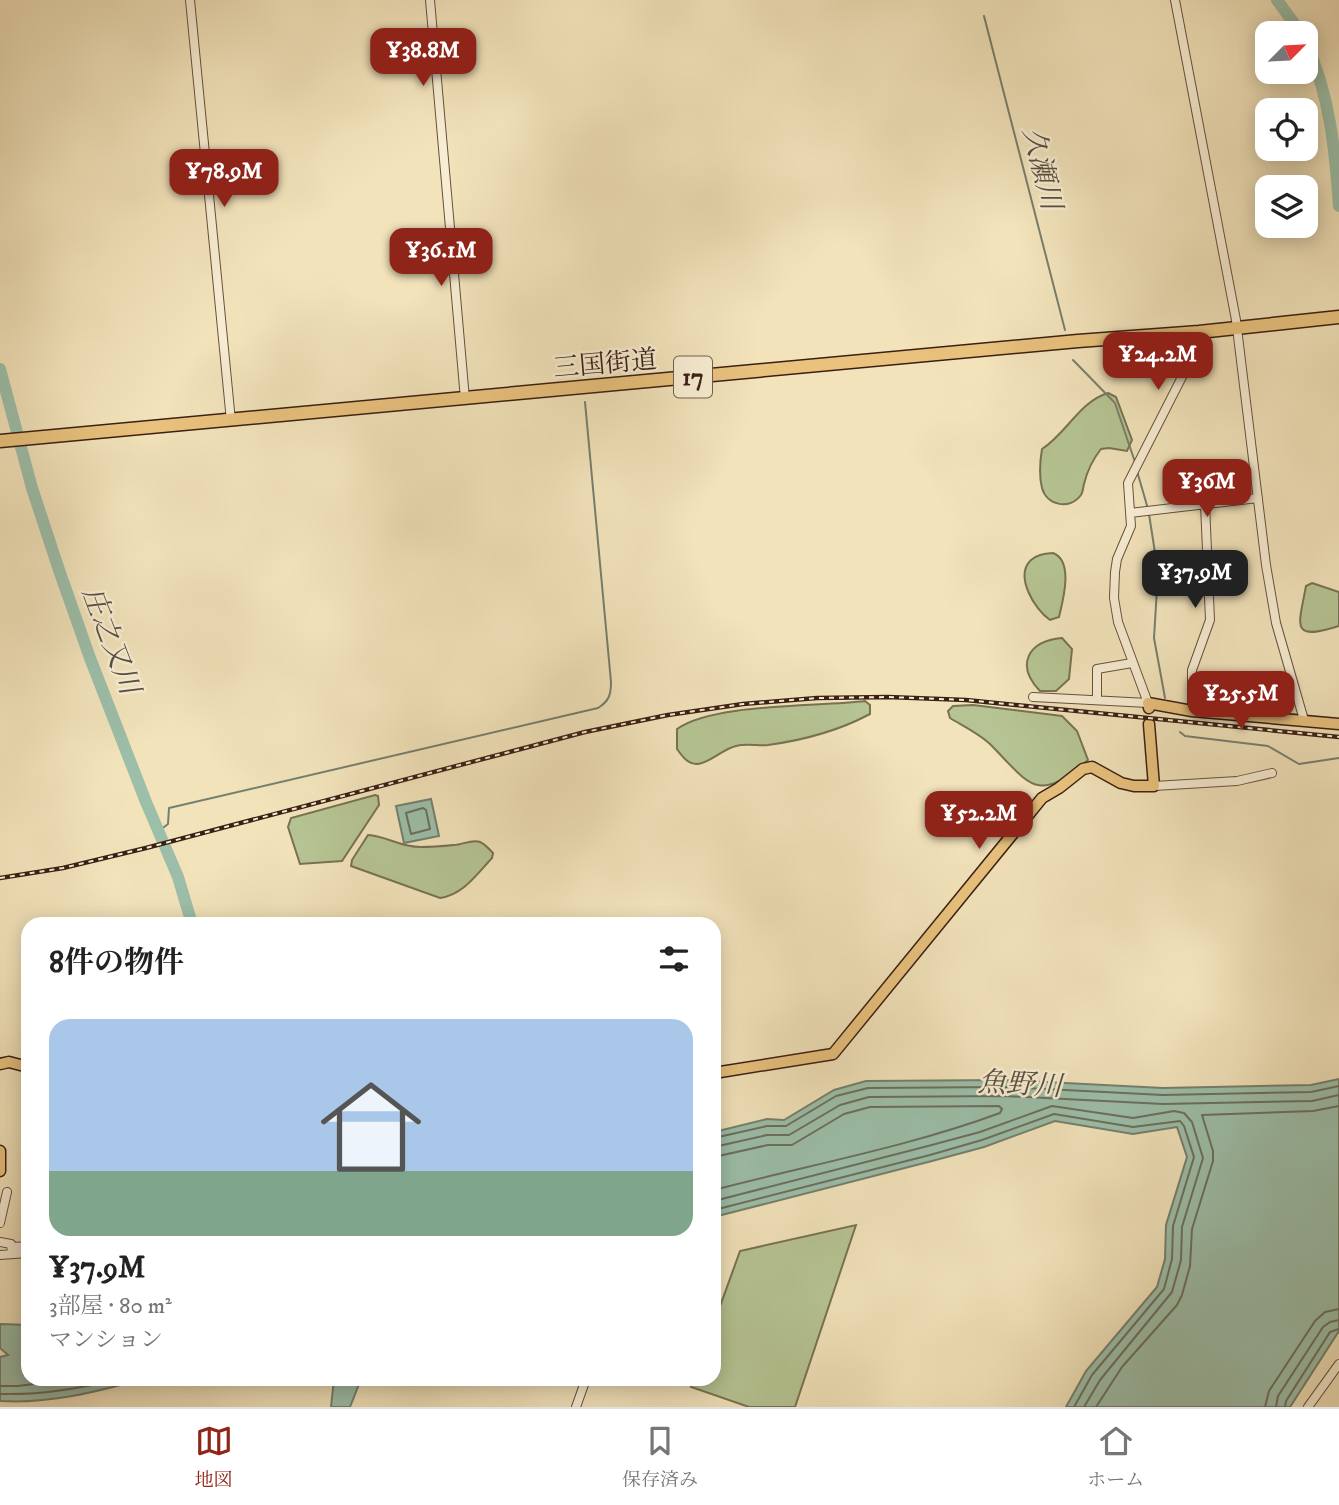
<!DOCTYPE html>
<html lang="ja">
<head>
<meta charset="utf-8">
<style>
	body { margin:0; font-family:"IM FELL DW Pica","Noto Serif JP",serif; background:#f2f2f2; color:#222; height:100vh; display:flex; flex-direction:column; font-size:26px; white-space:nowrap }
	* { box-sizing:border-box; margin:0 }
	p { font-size:23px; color:#767676 }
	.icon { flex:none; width:38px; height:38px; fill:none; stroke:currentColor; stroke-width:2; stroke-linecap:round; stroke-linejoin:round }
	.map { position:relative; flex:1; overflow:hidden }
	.details { position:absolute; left:21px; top:917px; width:700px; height:469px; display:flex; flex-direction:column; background:#fff; border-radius:21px; box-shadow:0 4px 18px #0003 }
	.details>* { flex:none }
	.needle { width:46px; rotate:66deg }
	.buttons { position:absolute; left:1255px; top:21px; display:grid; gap:14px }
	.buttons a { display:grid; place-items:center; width:63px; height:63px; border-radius:14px; background:#fff; box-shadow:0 4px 18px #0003; font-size:35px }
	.price { position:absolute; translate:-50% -60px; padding:0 16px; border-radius:14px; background:#8f2418; color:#fff; font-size:23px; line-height:46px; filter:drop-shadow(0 2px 4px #0008) }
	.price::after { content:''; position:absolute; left:50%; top:42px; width:21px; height:16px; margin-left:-10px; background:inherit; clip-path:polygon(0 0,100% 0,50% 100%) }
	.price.selected { background:#222; color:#fff }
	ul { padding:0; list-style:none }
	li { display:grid; align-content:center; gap:14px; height:371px; padding:0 28px }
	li+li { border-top:2px solid #e0e0e0 }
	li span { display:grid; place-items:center; height:217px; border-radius:21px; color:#555 }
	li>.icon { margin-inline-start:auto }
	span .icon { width:126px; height:126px; fill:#fffc; stroke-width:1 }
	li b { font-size:30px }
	h2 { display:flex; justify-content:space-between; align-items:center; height:84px; padding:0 28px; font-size:30px }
	.menu { display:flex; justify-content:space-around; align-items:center; height:98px; border-top:2px solid #e0e0e0; background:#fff; font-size:19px; color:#767676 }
	.menu a { display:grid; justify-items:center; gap:4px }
	.menu .selected { color:#8f2418 }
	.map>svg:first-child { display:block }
	.green { fill:#b6c493; stroke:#787253; stroke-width:2 }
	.water { fill:#9cbfaa; stroke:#757f6e; stroke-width:2 }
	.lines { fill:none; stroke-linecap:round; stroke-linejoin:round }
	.shore { stroke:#6b6f5e; stroke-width:2 }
	.stream { stroke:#757f6e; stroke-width:2 }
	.river { stroke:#9cbfaa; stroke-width:12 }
	.minor-casing { stroke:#68503d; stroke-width:10 }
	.major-casing { stroke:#3a1f13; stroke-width:13 }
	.highway-casing { stroke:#3a1f13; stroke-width:15 }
	.minor { stroke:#f7edd3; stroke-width:8 }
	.major { stroke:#e9c27e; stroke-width:10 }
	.highway { stroke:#e9c27e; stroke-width:12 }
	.rail-casing { stroke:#3a1f13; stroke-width:4.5 }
	.rail { stroke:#f7edd3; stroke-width:2; stroke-dasharray:5; stroke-linecap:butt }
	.labels { text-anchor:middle; stroke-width:5; stroke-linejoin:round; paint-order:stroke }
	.shield { fill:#f7edd3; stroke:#735d4d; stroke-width:2 }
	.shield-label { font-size:24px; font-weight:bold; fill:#3a1f13 }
	.street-label { font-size:26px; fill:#3a1f13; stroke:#f7edd3 }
	.water-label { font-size:28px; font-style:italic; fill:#574f40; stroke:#f7edd3 }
</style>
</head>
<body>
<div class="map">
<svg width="1339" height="1407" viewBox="0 0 1339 1407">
	<rect width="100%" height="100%" fill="#f2e3bb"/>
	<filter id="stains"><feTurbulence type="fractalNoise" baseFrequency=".00286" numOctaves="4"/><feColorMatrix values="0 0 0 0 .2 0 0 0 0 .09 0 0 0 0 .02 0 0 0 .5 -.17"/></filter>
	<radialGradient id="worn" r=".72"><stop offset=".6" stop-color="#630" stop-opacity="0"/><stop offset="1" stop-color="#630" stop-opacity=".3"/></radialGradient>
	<path class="green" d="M 1108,393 L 1116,397 L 1132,440 L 1127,451 L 1109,448 L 1101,449 C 1093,459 1087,472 1084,484 C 1083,488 1083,492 1081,495 C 1070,510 1047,506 1042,488 C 1039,476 1040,461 1042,449 C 1067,433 1079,402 1108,393 Z
		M 1053,553 C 1074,561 1063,600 1059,617 L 1050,620 C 1035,610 1014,576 1031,560 C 1038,554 1045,554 1053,553 Z
		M 1312,583 L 1339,592 L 1339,626 C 1289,642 1299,625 1306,586 Z
		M 1062,638 L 1072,649 L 1069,679 L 1056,691 L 1040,691 C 1015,665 1028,641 1062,638 Z
		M 865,701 L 870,705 L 870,714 C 838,731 805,740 768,745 C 758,746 746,743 736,746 C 723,749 709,763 698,764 C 688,765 682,756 677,749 L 677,729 C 713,703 817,707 865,701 Z
		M 973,705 L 1062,716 L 1077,731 L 1088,760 C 1037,804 1031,786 991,745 C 980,734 963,726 950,718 L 948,711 L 953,706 Z
		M 375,795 L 378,796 L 379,805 L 342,861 L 300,864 L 288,827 L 291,818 Z
		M 368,835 C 387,836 399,847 421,847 C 430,847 444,846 454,845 C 462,845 472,839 480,842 C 485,844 489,849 493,853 L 492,858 C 477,874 463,895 440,898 L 351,866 L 352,860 Z
		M 856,1225 L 795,1407 L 749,1407 L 691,1387 L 694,1379 L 714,1379 L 714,1323 L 740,1251 Z"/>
	<path class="water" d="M 431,799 L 439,836 L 404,843 L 396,806 Z
		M 1339,1079 L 1339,1331 L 1290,1407 L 1066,1407 L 1086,1371 L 1157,1287 L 1165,1259 L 1166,1225 L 1187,1157 L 1177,1127 L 1133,1134 L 1055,1121 L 984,1147 L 932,1161 L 714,1217 L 714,1132 L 767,1119 L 784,1120 L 834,1090 L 866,1081 L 1004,1080 L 1163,1088 L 1311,1085 Z
		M 0,1324 L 28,1325 L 28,1379 L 142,1379 C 97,1392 48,1404 0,1401 L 0,1357 L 8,1355 L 0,1348 Z
		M 334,1379 L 361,1379 L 350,1407 L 331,1407 Z"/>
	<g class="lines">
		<path class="shore" d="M 423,808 L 426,810 L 430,829 L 411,834 L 406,813 Z
			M 714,1138 L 767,1126 L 786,1126 L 836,1096 L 868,1088 L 1004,1087 L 1163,1095 L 1311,1092 L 1339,1086
			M 714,1147 L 767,1135 L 789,1135 L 840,1105 L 869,1097 L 1004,1096 L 1163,1104 L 1312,1101 L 1339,1095
			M 714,1157 L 768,1145 L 792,1145 L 844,1114 L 870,1107 L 999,1106 L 1002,1109 L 1000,1113 C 908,1147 809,1165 714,1190
			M 714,1201 L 928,1146 L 980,1132 L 1052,1106 L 1133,1118 L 1174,1111 L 1184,1113 L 1192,1122 L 1203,1158 L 1182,1227 L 1181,1260 L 1172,1292 L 1100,1380 L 1084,1407
			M 714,1210 L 930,1155 L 982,1140 L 1054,1114 L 1133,1127 L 1180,1121 L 1184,1126 L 1194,1157 L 1173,1226 L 1172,1259 L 1164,1289 L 1092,1375 L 1074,1407
			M 0,1386 L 18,1386 L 73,1379
			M 0,1394 C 38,1395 79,1389 116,1379
			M 1096,1407 L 1122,1367 L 1177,1305 L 1182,1295 L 1190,1266 L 1192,1229 L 1213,1161 L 1213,1151 L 1202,1115 L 1313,1111 L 1339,1106
			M 1265,1407 L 1269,1391 L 1315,1321 L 1325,1312 L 1339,1309
			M 1276,1407 L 1278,1396 L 1323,1327 L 1330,1322 L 1339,1320
			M 1285,1407 L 1286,1401 L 1330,1332 L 1339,1329"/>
		<path class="stream" d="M 984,16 L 1065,330
			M 1073,360 L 1115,403 L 1135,462
			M 1137,471 L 1148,509
			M 1149,514 L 1158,572 L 1154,638 L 1165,698
			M 1180,732 L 1185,736 L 1268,746 L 1299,764 L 1339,758
			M 159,831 L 168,824 L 169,808 L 598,708 C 609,701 611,695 611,682 L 585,402"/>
		<path class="river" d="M 1277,0 L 1301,33
			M 1306,43 C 1330,95 1335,150 1339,206
			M 0,369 L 32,488 L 59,570 L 90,658 L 146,802 L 178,877 L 192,924"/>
		<defs>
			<path id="minor" d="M 190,0 L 231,421
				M 430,0 L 465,399
				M 1175,0 L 1236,320 L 1266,565 L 1276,623 L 1304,720
				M 1130,513 L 1258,498
				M 1033,697 L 1148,703 L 1118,622 L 1114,598 L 1115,572 L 1117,559 L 1131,526 L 1128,483 L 1184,373 L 1199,332
				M 1097,700 L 1097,669 L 1132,663
				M 1192,711 L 1192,670 L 1210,620 L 1205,504
				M 1154,786 L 1237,781 L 1272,773
				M 0,1223 L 7,1192
				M 0,1242 L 11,1244 L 12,1254
				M 13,1247 L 28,1246
				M 0,1255 L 28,1253
				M 576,1407 L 586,1379
				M 1308,1407 L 1339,1364"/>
			<path id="major" d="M 1149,708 L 1148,703 L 1192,711 L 1339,724
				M 0,1064 L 9,1062 L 28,1067
				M 714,1073 L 833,1054 L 1042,798 L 1059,788 L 1083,769 L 1092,767 L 1121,783 L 1134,786 L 1154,786 L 1149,724
				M 0,1151 L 0,1171"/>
			<path id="highway" d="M 0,441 L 1078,341 L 1199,332 L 1339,317"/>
		</defs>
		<use href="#minor" class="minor-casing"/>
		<use href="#major" class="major-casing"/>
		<use href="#highway" class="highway-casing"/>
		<use href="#minor" class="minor"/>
		<use href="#major" class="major"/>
		<use href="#highway" class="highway"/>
		<defs>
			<path id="rail" d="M 0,878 L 63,868 L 146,848 L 585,732 L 668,715 L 743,704 L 817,698 L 888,697 L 966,700 L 1339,737"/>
		</defs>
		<use href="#rail" class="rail-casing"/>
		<use href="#rail" class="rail"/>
	</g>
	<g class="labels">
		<rect class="shield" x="674" y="356.5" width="38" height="41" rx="5"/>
		<g class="shield-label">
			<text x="693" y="385">17</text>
		</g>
		<g class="street-label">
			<text transform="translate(605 363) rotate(-5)" y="9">三国街道</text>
		</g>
		<g class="water-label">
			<text transform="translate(1043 168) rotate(76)" y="10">久瀬川</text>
			<text transform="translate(112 640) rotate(69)" y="10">庄之又川</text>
			<text transform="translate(1020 1083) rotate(3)" y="10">魚野川</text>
		</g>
	</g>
	<rect width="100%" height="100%" filter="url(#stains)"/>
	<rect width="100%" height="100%" fill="url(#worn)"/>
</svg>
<div class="buttons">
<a><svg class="needle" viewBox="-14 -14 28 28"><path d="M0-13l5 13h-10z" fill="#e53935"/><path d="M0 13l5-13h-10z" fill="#767676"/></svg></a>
<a><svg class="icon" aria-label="locate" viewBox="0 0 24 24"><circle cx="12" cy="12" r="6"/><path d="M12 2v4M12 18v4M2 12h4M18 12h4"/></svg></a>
<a><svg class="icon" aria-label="layers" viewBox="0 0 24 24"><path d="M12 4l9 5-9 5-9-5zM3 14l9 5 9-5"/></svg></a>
</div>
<b class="price" style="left:423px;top:88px">¥38.8M</b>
<b class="price" style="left:224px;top:209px">¥78.9M</b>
<b class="price" style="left:441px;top:288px">¥36.1M</b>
<b class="price" style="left:1158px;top:392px">¥24.2M</b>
<b class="price" style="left:1207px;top:519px">¥36M</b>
<b class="price selected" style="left:1195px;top:610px">¥37.9M</b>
<b class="price" style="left:1241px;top:731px">¥25.5M</b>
<b class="price" style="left:979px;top:851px">¥52.2M</b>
<section class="details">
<h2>8件の物件<svg class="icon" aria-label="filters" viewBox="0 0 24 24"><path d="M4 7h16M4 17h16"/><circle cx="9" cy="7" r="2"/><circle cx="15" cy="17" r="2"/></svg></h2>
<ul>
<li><span style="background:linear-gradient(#a9c7e8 70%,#7fa58c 0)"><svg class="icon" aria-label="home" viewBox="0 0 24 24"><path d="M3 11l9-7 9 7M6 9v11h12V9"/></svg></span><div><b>¥37.9M</b><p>3部屋 · 80 m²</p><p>マンション</p></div></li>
</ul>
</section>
</div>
<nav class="menu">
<a class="selected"><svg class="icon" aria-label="map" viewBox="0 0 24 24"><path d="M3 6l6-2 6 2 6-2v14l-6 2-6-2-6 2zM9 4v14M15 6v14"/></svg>地図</a>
<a><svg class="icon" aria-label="saved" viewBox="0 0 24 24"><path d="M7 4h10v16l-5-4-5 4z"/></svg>保存済み</a>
<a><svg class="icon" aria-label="home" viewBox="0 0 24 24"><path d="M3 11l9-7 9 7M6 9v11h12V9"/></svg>ホーム</a>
</nav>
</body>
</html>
